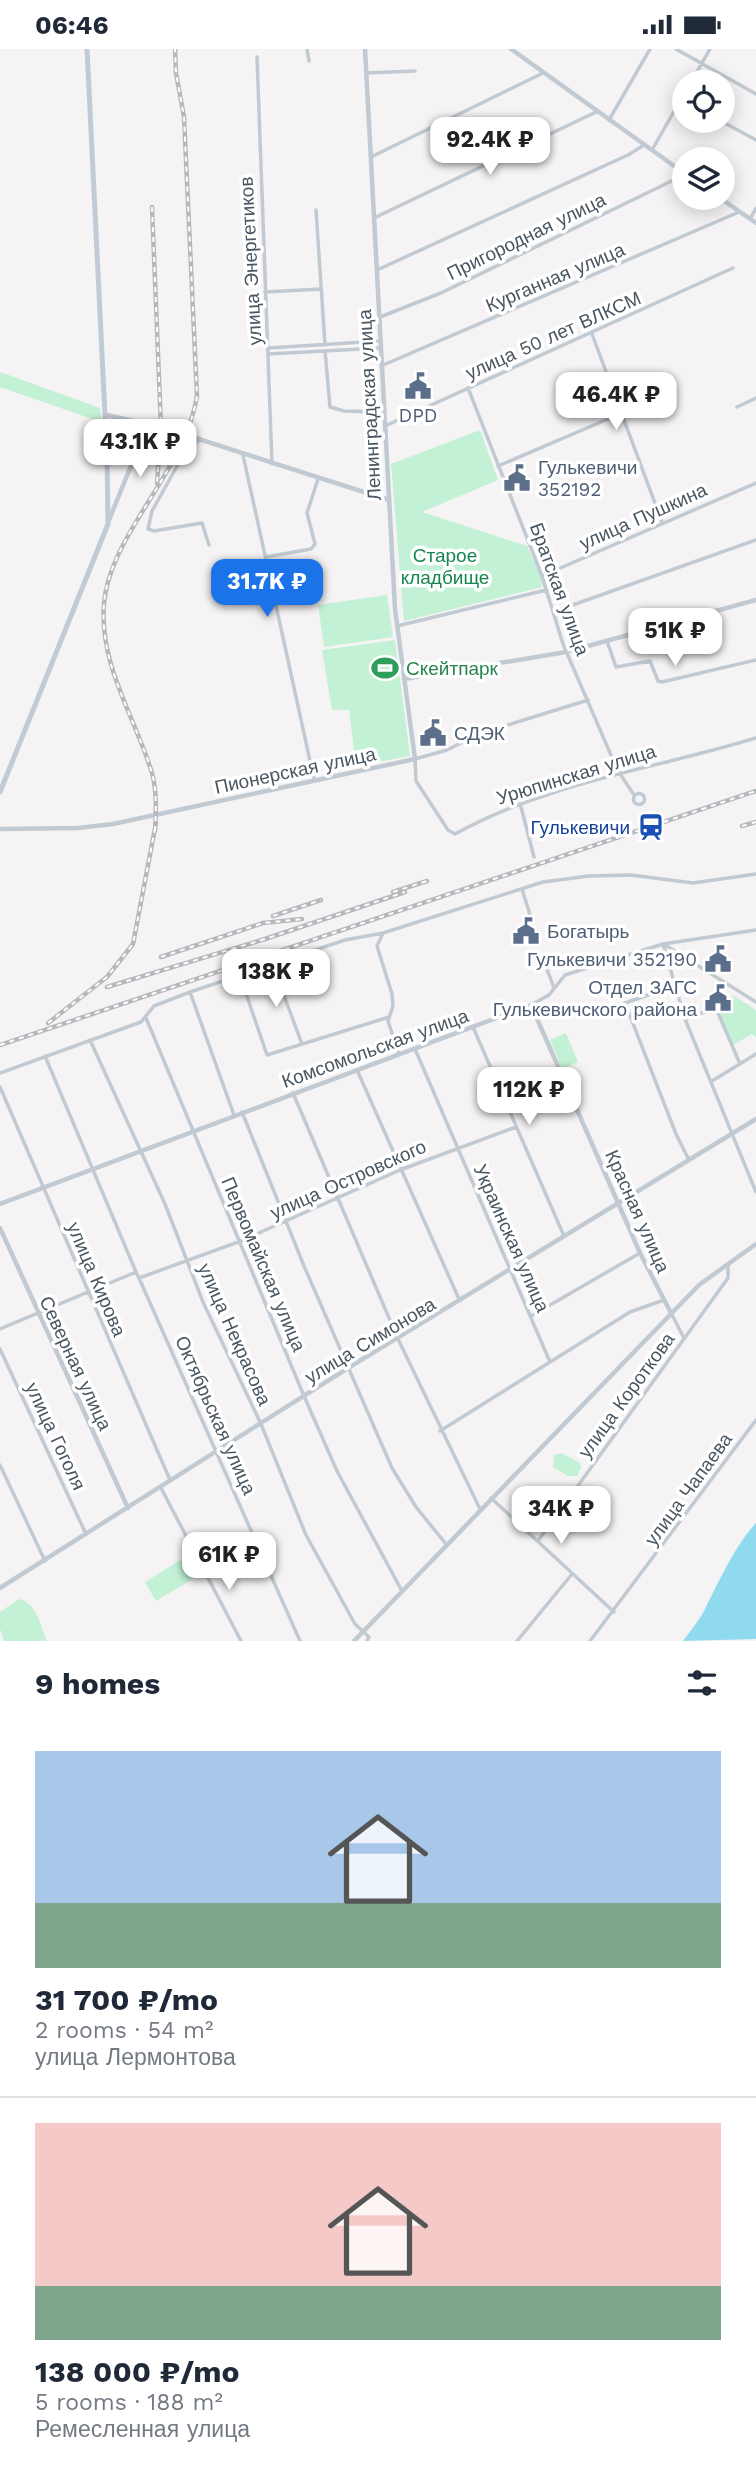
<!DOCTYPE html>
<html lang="en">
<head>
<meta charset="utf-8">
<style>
	body { margin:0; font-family:"Work Sans",sans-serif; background:#f2f2f3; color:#1f2937; height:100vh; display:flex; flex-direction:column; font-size:26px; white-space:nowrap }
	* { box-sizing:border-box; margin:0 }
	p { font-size:23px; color:#747a83 }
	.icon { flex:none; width:38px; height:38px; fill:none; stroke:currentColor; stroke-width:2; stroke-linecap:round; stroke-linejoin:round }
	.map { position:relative; height:1592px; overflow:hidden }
	.drawer { display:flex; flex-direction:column; background:#fff; flex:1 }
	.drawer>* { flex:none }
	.buttons { position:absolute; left:672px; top:21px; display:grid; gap:14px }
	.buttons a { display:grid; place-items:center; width:63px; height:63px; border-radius:50%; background:#fff; box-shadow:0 4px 18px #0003; font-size:35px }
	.price { position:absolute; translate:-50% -60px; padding:0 16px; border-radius:14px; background:#fff; color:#222; font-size:23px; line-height:46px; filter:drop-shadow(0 2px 4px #0008) }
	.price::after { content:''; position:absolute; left:50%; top:42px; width:21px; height:16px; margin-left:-10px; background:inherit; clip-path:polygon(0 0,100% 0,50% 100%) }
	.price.selected { background:#1a73e8; color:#fff }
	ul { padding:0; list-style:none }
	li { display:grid; align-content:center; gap:14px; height:371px; padding:0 35px }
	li+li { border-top:2px solid #e0e1e3 }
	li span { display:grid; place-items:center; height:217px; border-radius:0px; color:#555 }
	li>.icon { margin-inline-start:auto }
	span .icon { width:126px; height:126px; fill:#fffc; stroke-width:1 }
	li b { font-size:30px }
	h2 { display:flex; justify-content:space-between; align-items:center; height:84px; padding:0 35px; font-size:30px }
	.status { display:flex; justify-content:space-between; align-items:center; height:49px; padding:0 35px; background:#fff; direction:ltr }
	.status svg { height:19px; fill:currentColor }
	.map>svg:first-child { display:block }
	.green { fill:#c3f1d5 }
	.water { fill:#90daee }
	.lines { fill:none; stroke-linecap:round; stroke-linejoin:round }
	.minor { stroke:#c1cad2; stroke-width:3.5 }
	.tertiary { stroke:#c1cad2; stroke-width:4.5 }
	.secondary { stroke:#c1cbd6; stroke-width:5 }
	.rail-casing { stroke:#b5b8bd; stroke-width:4.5 }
	.rail { stroke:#fff; stroke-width:2; stroke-dasharray:5; stroke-linecap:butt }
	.labels { text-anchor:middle; stroke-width:7; stroke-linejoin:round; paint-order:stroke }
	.street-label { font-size:19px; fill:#4a5661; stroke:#fff }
	.service-label { font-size:19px; fill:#4e5e75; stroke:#fff; text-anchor:start }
	.park-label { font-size:19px; fill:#17864f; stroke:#fff }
	.leisure-label { font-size:19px; fill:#27864d; stroke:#fff; text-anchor:start }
	.transit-label { font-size:19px; fill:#164399; stroke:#fff; text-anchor:end }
</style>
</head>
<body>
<div class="status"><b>06:46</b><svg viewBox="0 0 49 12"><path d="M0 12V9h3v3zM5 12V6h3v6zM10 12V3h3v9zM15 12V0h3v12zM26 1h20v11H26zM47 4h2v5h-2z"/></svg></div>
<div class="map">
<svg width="756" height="1592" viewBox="0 0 756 1592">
	<rect width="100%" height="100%" fill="#f5f3f3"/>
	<path class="green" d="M 0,323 L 100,359 L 101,373 L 0,338 Z
		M 480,381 L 498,431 L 422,463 L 527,497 L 542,530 L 542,538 L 404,572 L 391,415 Z
		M 387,546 L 393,588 L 324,598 L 318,556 Z
		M 395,591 L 410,707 L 356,717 L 349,661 L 332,661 L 322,601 Z
		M 733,946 L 756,961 L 756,988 L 752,985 L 733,996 L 719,961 Z
		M 566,984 L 578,1013 L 562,1020 L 550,991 Z
		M 562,1404 L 580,1414 L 581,1419 L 577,1427 L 568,1427 L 553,1418 L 554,1406 Z
		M 182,1510 L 193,1530 L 156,1552 L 145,1533 Z
		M 19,1550 C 37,1554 40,1576 47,1592 L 4,1592 L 0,1580 L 0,1563 Z"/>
	<path class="water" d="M 756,1474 L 756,1590 L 683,1592 C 690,1582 699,1572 705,1560 C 718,1534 736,1495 756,1474 Z"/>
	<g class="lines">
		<path class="minor" d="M 307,0 L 309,12
			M 676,0 L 756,45
			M 257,8 L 272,415
			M 366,24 L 415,22
			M 691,33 L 710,0
			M 609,71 L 650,0
			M 721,72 L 756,91
			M 652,101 L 684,45
			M 371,108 L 543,24
			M 316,161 L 325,296
			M 374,169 L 596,63
			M 750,170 L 756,159
			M 377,221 L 628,106 L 644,96
			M 265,243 L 321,240
			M 380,268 L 441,244 L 684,126
			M 592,285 L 662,473
			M 268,299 L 380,292
			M 325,302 L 330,358 L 344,362 L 384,363
			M 268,305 L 380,299
			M 381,317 L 739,163
			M 468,339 L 542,527 L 563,595 L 617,720 L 634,746
			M 737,358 L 756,349
			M 385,377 L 733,219
			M 199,391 L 181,410 L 152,462 L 148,480 L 154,482 L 202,474 L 209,496
			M 243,406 L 314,730
			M 498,417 L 622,364
			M 266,508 L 311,500 L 315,495 L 307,464 L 318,430
			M 542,527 L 756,434
			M 553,563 L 756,491
			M 397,577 L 546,541
			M 607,592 L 616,618 L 650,612 L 658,632 L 662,633 L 756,611
			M 588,651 L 479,685 L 447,701 L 415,710 L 416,732 L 448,781 L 455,785 C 549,733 655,720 756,689
			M633.5 750a5.5 5.5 0 1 1 11 0a5.5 5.5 0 1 1-11 0Z
			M 520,754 L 534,808
			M 522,840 L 531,869
			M 663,895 L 685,970 L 756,1143
			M 665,896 L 756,953
			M 544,912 L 554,939
			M 273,917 L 302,995
			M 240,927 L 267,1006 L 389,968
			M 674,937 L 625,954 L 676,1085 L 689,1111
			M 190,943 L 234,1066
			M 531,956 L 549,946 L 565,926 L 663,895 L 756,881
			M 146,969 L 304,1347 L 337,1422 L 402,1542
			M 685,970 L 716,959 L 740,1015
			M 473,978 L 564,1187
			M 90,991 L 165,1155 L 203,1253 L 261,1375 L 306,1486 L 355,1575 L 369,1588 L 367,1592
			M 415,1000 L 550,1313
			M 399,1005 L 388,972 L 393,957 L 392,945 L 377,897 L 383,884 L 543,833 L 589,827 L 631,826 L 693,834 L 756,825
			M 45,1007 L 136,1223
			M 357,1021 L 459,1250
			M 0,1024 L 141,973 L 154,957 L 190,943 L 345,891 L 383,884
			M 712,1032 L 756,1005
			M 0,1038 L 170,1431
			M 293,1044 L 398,1290 L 480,1460
			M 507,1056 L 563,1026
			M 242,1063 L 304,1217 L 392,1419 L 416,1458 L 446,1495
			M 139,1229 L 300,1592
			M 671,1264 L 684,1289
			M 531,1267 L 640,1204
			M 0,1280 L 136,1223 L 139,1229 L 241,1192 L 400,1121 L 516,1078
			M 0,1300 L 86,1485
			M 440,1382 L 630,1263 L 664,1251
			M 0,1416 L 45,1512
			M 161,1439 L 241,1592
			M 491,1449 L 614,1563
			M 538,1492 L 728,1229 L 728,1216
			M 517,1592 L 572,1525
			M 590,1592 L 756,1371"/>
		<path class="tertiary" d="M 511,0 L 684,124
			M 720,149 L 756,174
			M 106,366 L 161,378 L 389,451
			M 109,471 L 148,375
			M 404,630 L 566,603 L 756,551
			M 0,780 L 78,779 L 113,775 L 415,710 L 395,560 L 365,0
			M 0,1155 L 531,956 L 640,1204 L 671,1264
			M 0,1179 L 128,1459
			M 0,1539 L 348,1319 L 756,1070
			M 354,1592 L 699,1236 L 756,1195"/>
		<path class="secondary" d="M 0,743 L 108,475 L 107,407 L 87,0"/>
		<defs>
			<path id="rail" d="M 152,158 L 161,378 L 157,434
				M 742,777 L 756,773
				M 155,782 C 156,763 157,742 152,724 C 135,668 99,616 104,555 C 109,486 185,423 197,347 L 184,68 L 176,24 L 175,0
				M 393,843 L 427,832
				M 273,867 L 321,851
				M 161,908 L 263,874 L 302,870
				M 107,938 L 265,890 L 405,843
				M 48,974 L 107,928 L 133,895 L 156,774
				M 0,996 L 756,742"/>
		</defs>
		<use href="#rail" class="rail-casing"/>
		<use href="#rail" class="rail"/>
	</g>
	<defs>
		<symbol id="civic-bare" viewBox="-9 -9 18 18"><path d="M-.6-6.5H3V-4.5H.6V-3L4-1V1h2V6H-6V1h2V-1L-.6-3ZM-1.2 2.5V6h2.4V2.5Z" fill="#5c6f8a" stroke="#fff" stroke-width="2.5" paint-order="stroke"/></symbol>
		<symbol id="stadium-bare" viewBox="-9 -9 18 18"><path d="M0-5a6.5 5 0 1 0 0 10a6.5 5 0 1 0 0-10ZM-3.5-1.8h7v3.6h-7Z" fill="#2e9e5b" stroke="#fff" stroke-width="2.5" paint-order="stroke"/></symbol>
		<symbol id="station-bare" viewBox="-9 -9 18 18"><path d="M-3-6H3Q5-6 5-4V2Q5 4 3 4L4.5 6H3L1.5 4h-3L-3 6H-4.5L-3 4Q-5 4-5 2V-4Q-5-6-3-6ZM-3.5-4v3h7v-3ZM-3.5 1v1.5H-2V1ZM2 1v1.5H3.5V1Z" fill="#1a4fb4" stroke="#fff" stroke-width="2.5" paint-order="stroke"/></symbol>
	</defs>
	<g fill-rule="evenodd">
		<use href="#civic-bare" x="399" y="318" width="38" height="38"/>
		<use href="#civic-bare" x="498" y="410" width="38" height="38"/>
		<use href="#stadium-bare" x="366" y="600" width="38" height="38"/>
		<use href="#civic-bare" x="414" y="665" width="38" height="38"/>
		<use href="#station-bare" x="632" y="759" width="38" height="38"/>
		<use href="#civic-bare" x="507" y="863" width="38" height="38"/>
		<use href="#civic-bare" x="699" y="891" width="38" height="38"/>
		<use href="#civic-bare" x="699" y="930" width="38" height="38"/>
	</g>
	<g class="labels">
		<g class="street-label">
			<text transform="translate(526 187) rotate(-26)" y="7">Пригородная улица</text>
			<text transform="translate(250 212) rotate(-93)" y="7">улица Энергетиков</text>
			<text transform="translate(555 228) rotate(-23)" y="7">Курганная улица</text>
			<text transform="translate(553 286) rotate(-24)" y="7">улица 50 лет ВЛКСМ</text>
			<text transform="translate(369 356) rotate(-93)" y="7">Ленинградская улица</text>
			<text transform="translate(643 467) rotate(-24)" y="7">улица Пушкина</text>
			<text transform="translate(560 540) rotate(70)" y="7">Братская улица</text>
			<text transform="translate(295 721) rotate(-12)" y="7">Пионерская улица</text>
			<text transform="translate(576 725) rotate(-17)" y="7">Урюпинская улица</text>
			<text transform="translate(375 999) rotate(-20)" y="7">Комсомольская улица</text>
			<text transform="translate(348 1130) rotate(-24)" y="7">улица Островского</text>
			<text transform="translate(638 1162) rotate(66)" y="7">Красная улица</text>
			<text transform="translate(512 1189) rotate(66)" y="7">Украинская улица</text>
			<text transform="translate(264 1215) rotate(67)" y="7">Первомайская улица</text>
			<text transform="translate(97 1230) rotate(67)" y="7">улица Кирова</text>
			<text transform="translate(235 1285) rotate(66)" y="7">улица Некрасова</text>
			<text transform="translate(370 1291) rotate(-31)" y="7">улица Симонова</text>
			<text transform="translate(76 1314) rotate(65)" y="7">Северная улица</text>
			<text transform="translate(626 1346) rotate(-54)" y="7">улица Короткова</text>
			<text transform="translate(216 1366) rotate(66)" y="7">Октябрьская улица</text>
			<text transform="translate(56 1387) rotate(65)" y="7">улица Гоголя</text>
			<text transform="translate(688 1440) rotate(-54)" y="7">улица Чапаева</text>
		</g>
		<g class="service-label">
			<text x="418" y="373" text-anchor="middle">DPD</text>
			<text x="538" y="425">Гулькевичи<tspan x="538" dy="22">352192</tspan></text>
			<text x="454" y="691">СДЭК</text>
			<text x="547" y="889">Богатырь</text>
			<text x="697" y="917" text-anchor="end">Гулькевичи 352190</text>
			<text x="697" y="945" text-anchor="end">Отдел ЗАГС<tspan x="697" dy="22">Гулькевичского района</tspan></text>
		</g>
		<g class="park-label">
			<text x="445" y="513">Старое<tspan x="445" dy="22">кладбище</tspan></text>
		</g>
		<g class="leisure-label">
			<text x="406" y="626">Скейтпарк</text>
		</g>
		<g class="transit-label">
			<text x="630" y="785">Гулькевичи</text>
		</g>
	</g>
</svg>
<div class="buttons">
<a><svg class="icon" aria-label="locate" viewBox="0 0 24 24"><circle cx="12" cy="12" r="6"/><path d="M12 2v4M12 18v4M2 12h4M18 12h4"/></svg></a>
<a><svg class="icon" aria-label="layers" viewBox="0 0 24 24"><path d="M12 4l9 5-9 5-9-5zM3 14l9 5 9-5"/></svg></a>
</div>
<b class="price" style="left:490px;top:128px">92.4K ₽</b>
<b class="price" style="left:616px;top:383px">46.4K ₽</b>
<b class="price" style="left:140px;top:430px">43.1K ₽</b>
<b class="price selected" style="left:267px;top:570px">31.7K ₽</b>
<b class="price" style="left:675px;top:619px">51K ₽</b>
<b class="price" style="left:276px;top:960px">138K ₽</b>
<b class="price" style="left:529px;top:1078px">112K ₽</b>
<b class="price" style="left:561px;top:1497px">34K ₽</b>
<b class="price" style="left:229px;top:1543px">61K ₽</b>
</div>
<section class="drawer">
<h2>9 homes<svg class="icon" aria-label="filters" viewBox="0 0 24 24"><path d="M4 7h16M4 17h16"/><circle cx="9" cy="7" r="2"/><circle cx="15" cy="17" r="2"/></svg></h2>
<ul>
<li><span style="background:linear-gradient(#a9c7e8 70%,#7fa58c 0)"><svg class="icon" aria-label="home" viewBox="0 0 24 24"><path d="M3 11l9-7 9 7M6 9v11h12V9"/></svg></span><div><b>31 700 ₽/mo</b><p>2 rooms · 54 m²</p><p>улица Лермонтова</p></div></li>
<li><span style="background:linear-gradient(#f6c9c9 75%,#7fa58c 0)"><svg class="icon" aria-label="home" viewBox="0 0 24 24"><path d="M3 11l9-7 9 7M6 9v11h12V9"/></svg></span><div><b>138 000 ₽/mo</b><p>5 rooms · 188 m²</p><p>Ремесленная улица</p></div></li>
</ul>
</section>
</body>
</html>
